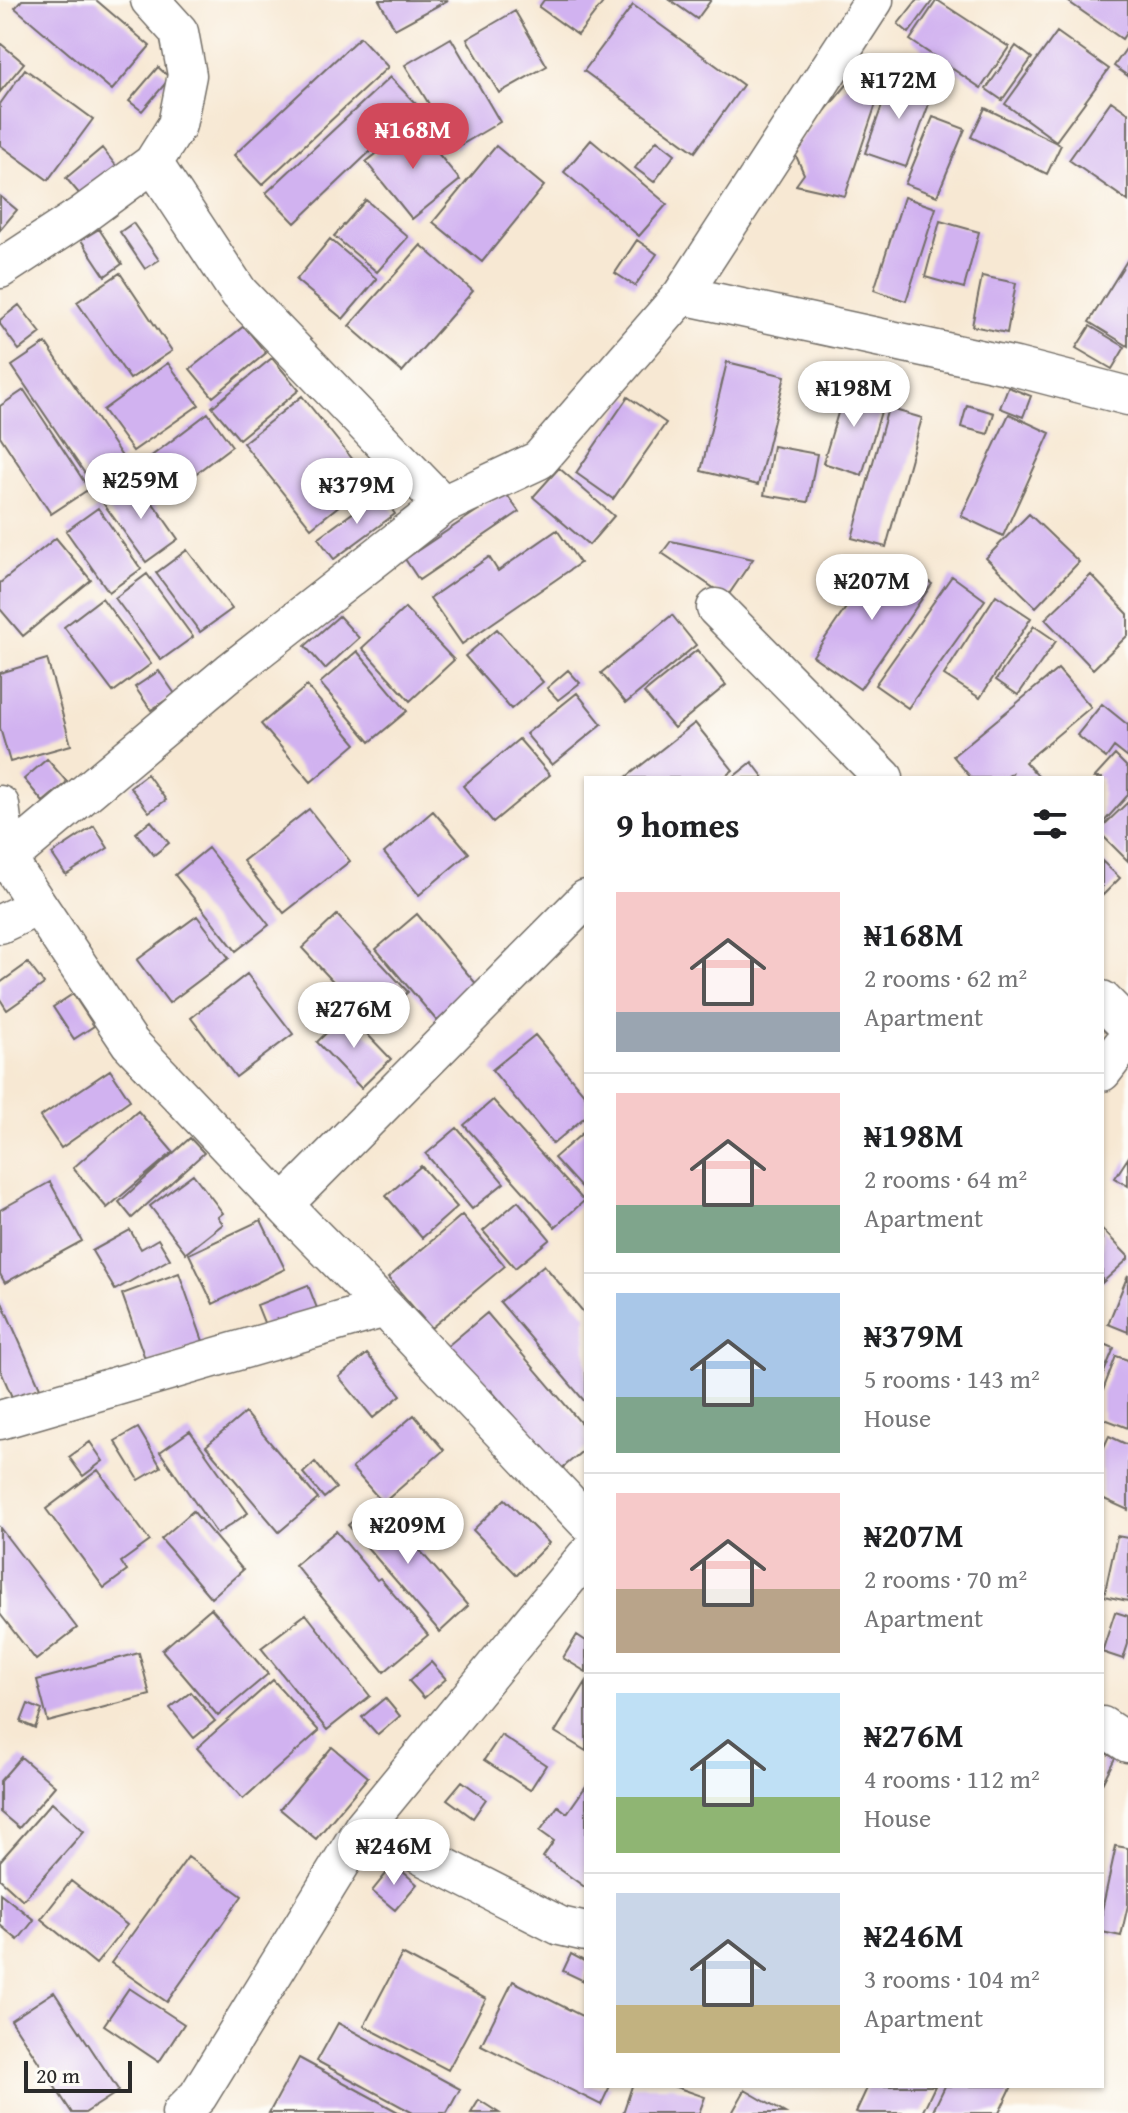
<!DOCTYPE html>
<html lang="en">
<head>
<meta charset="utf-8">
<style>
	body { margin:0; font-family:"Gentium Book Plus",serif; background:#f2f2f2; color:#202124; height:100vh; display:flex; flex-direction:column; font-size:30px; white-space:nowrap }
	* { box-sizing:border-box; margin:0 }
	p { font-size:26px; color:#757577 }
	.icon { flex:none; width:44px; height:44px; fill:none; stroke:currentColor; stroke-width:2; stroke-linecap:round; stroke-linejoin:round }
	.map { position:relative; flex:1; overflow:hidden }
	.drawer { position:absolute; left:584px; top:776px; width:520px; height:1312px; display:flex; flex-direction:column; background:#fff; border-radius:0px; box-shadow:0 2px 6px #0004 }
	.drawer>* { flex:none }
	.scale { position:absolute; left:24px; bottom:20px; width:108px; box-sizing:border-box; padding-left:8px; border:4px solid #2b2b2b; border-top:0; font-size:22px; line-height:28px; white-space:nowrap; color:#2b2b2b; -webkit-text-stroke:6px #fdfcf7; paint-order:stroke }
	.price { position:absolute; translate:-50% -68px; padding:0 18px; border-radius:28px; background:#fff; color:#222; font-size:26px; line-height:52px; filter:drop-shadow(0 2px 4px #0008) }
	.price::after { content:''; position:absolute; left:50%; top:48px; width:24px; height:18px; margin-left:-12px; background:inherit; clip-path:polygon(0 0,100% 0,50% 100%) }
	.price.on { background:#d1495b; color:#fff }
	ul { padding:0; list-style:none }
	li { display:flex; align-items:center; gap:24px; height:200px; padding:0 32px }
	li+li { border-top:2px solid #e0e0e0 }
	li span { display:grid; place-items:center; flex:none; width:224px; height:160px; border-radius:0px; color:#555 }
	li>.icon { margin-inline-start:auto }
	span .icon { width:96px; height:96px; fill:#fffc; stroke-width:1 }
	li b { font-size:34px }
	h2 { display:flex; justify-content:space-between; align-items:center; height:96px; padding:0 32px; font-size:34px }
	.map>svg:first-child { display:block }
	.building { fill:#d1b2f0 }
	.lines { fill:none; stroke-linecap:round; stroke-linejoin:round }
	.street-casing { stroke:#726d66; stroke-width:41 }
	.street { stroke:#fff; stroke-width:38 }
</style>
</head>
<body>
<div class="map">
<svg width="1128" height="2113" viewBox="0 0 1128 2113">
	<rect width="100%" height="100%" fill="#fdfcf7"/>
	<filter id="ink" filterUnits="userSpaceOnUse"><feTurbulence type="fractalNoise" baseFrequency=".0125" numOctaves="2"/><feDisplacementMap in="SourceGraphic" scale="16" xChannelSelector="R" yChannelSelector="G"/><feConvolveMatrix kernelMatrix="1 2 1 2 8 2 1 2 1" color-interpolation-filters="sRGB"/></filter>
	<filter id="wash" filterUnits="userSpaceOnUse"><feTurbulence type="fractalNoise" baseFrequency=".006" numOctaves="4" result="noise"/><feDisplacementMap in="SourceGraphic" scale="32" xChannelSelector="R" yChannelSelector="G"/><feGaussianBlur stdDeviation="1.8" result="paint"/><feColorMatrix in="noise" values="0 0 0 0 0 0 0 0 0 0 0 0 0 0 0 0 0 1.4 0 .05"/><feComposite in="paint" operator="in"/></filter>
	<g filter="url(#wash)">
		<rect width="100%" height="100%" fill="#f7e8d3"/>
		<g id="blocks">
			<path class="building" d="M 22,0 L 96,0 L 150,46 L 112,90 L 15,8 Z
				M 379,0 L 448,0 L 395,29 Z
				M 544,0 L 605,0 L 578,35 L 539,7 Z
				M 670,0 L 711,0 L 697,19 Z
				M 917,0 L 933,0 L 909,33 L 898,24 Z
				M 937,0 L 1009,47 L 981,88 L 910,40 Z
				M 1066,0 L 1128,0 L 1128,30 L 1122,39 Z
				M 633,5 L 743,85 L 695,152 L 584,71 Z
				M 515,11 L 547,66 L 499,93 L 467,39 Z
				M 1057,32 L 1109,69 L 1056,141 L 1005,104 Z
				M 360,37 L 388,67 L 262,185 L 234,155 Z
				M 451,38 L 500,122 L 456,148 L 405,65 Z
				M 0,43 L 24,63 L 0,92 Z
				M 1016,46 L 1032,58 L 1002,100 L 986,89 Z
				M 1128,46 L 1128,76 L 1114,66 Z
				M 871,56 L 890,62 L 845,196 L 796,185 L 804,174 L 793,149 Z
				M 158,67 L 170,78 L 142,111 L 129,101 Z
				M 25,69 L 93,119 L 48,180 L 0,145 L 0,104 Z
				M 893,75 L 934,90 L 906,167 L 865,153 Z
				M 390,77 L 418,106 L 295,223 L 266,193 Z
				M 1111,101 L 1128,113 L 1128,201 L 1069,160 Z
				M 985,108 L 1061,145 L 1047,174 L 971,137 Z
				M 933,117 L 965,129 L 937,196 L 905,184 Z
				M 414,124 L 460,180 L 412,219 L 366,162 Z
				M 591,140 L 667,204 L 639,236 L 564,172 Z
				M 657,140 L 675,154 L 654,182 L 635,168 Z
				M 496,146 L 544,186 L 482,262 L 433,222 Z
				M 102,148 L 117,167 L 82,197 L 66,178 Z
				M 0,196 L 17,210 L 0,230 Z
				M 904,197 L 936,208 L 906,301 L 874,290 Z
				M 366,200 L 408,237 L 377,272 L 334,236 Z
				M 940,221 L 979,232 L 964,288 L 925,277 Z
				M 133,223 L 159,260 L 145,269 L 120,232 Z
				M 99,229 L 122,264 L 105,276 L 81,240 Z
				M 330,239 L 377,279 L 343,319 L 296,280 Z
				M 637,240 L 657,254 L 635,286 L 615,273 Z
				M 421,245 L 473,291 L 402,372 L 349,326 Z
				M 1128,259 L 1128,346 L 1089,322 Z
				M 120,273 L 172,351 L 130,379 L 77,302 Z
				M 982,276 L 1016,283 L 1007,333 L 972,326 Z
				M 19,305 L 41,333 L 19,350 L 0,324 L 0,320 Z
				M 244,326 L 266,353 L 213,397 L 190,369 Z
				M 1090,326 L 1125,347 L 1112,369 L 1076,348 Z
				M 46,343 L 123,458 L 90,481 L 12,366 Z
				M 272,358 L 299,390 L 239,439 L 212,407 Z
				M 727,362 L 785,376 L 758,485 L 701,471 Z
				M 168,363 L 199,405 L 133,451 L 103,410 Z
				M 847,383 L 886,395 L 862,475 L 823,463 Z
				M 1008,387 L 1031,396 L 1023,417 L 1000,408 Z
				M 24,390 L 89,489 L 51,514 L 0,436 L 0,406 Z
				M 302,396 L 370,481 L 311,528 L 243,443 Z
				M 628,397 L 666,423 L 613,499 L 576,473 Z
				M 967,405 L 994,413 L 988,434 L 961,427 Z
				M 888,408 L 922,418 L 886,547 L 852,538 Z
				M 208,413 L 232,446 L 170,493 L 145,461 Z
				M 1009,414 L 1050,433 L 1003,536 L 961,516 Z
				M 773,446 L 817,454 L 808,502 L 764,495 Z
				M 559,468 L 614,516 L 589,545 L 533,497 Z
				M 136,479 L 178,539 L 146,562 L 103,503 Z
				M 505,492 L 519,512 L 419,580 L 405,559 Z
				M 380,493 L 395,514 L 334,559 L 318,538 Z
				M 98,508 L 141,569 L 109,592 L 66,531 Z
				M 1029,514 L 1079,562 L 1036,607 L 986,558 Z
				M 557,530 L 580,563 L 462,644 L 430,598 L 489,557 L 498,571 Z
				M 56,538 L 91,580 L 23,636 L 0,609 L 0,583 Z
				M 671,541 L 753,559 L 727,597 L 662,553 Z
				M 187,550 L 232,609 L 200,632 L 156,573 Z
				M 880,558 L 902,573 L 907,567 L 932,584 L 860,689 L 813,656 Z
				M 147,574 L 193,637 L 161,660 L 115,598 Z
				M 1091,575 L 1128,614 L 1128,635 L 1093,669 L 1045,619 Z
				M 952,576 L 985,600 L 908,708 L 875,685 Z
				M 996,595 L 1031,618 L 980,698 L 944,675 Z
				M 102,598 L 151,664 L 113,692 L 64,627 Z
				M 405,608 L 454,660 L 410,701 L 362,648 Z
				M 672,615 L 696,645 L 626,703 L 601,673 Z
				M 339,616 L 359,638 L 325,669 L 305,646 Z
				M 1034,626 L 1056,641 L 1018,695 L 996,680 Z
				M 497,629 L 543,682 L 511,709 L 465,656 Z
				M 697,650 L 726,685 L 674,728 L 644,693 Z
				M 357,651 L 407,711 L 370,742 L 320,683 Z
				M 47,659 L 71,745 L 10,762 L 0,728 L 0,673 Z
				M 1058,669 L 1091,707 L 1025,762 L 1040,778 L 1007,778 L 1013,772 L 1006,778 L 971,778 L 953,756 Z
				M 568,670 L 580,683 L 558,700 L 547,688 Z
				M 159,671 L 175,694 L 151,710 L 135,687 Z
				M 307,686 L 356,744 L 311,782 L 261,724 Z
				M 577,693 L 602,724 L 552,765 L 526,734 Z
				M 1102,704 L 1128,725 L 1128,758 L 1114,747 L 1106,758 L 1077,735 Z
				M 695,723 L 733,770 L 723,778 L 625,778 Z
				M 519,739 L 550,775 L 493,822 L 463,786 Z
				M 1115,755 L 1128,768 L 1128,795 L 1102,824 L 1102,778 L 1094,778 Z
				M 47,759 L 67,782 L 43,802 L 24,779 Z
				M 752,762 L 764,778 L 732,778 Z
				M 147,774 L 166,800 L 149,812 L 130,787 Z
				M 1128,802 L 1128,861 L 1102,835 L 1102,827 Z
				M 309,809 L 350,861 L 284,913 L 243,861 Z
				M 433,811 L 469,853 L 419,895 L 384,853 Z
				M 151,821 L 169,843 L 154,855 L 136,833 Z
				M 94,826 L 108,848 L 66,875 L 52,854 Z
				M 208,848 L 269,925 L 236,951 L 175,875 Z
				M 1102,861 L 1120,878 L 1102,896 Z
				M 417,914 L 478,986 L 437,1021 L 376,949 Z
				M 337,915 L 408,992 L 388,1010 L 383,1005 L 368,1019 L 302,948 Z
				M 197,916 L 229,958 L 169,1003 L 137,960 Z
				M 28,963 L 44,984 L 7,1010 L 0,999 L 0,983 Z
				M 247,974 L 293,1034 L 236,1077 L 191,1018 Z
				M 73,994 L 94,1026 L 74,1039 L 53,1007 Z
				M 347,1013 L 391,1059 L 361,1088 L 317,1042 Z
				M 535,1035 L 586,1096 L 586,1116 L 553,1144 L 492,1070 Z
				M 110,1070 L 130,1100 L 61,1148 L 40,1117 Z
				M 493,1100 L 584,1201 L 555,1227 L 464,1125 Z
				M 138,1111 L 173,1152 L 107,1208 L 73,1168 Z
				M 457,1128 L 504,1183 L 472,1209 L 426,1154 Z
				M 586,1130 L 586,1193 L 554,1158 Z
				M 190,1138 L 204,1153 L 132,1218 L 119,1202 Z
				M 1128,1158 L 1128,1186 L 1115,1178 Z
				M 421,1166 L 457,1207 L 422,1238 L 386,1196 Z
				M 193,1174 L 223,1213 L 218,1217 L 223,1224 L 186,1253 L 150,1206 Z
				M 50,1182 L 82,1241 L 5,1283 L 0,1274 L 0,1210 Z
				M 518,1201 L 550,1239 L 515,1268 L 483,1231 Z
				M 462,1215 L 505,1266 L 431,1328 L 388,1278 Z
				M 261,1220 L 285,1269 L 213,1304 L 189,1254 Z
				M 1102,1229 L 1128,1256 L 1128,1259 L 1102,1283 Z
				M 130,1230 L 141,1249 L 158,1239 L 170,1259 L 115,1290 L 92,1251 Z
				M 544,1265 L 586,1315 L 586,1403 L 500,1302 Z
				M 179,1273 L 204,1344 L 147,1364 L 122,1294 Z
				M 1128,1275 L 1128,1332 L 1108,1324 Z
				M 308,1285 L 318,1311 L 267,1330 L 257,1305 Z
				M 0,1298 L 41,1390 L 14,1402 L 0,1369 Z
				M 487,1313 L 586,1429 L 586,1448 L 554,1475 L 521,1425 L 491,1390 L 484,1395 L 444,1349 Z
				M 1102,1343 L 1114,1348 L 1102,1377 Z
				M 367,1354 L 401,1395 L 373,1418 L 339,1377 Z
				M 1116,1356 L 1128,1360 L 1128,1428 L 1102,1418 L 1102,1393 Z
				M 245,1413 L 318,1499 L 279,1532 L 206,1446 Z
				M 414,1415 L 444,1450 L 383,1503 L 352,1468 Z
				M 138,1428 L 161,1467 L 139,1480 L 115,1441 Z
				M 190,1431 L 248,1513 L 217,1534 L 160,1452 Z
				M 1109,1436 L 1128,1445 L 1128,1510 L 1102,1498 L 1102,1451 Z
				M 90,1442 L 103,1461 L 83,1476 L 69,1457 Z
				M 315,1462 L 336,1488 L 324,1498 L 303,1473 Z
				M 98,1470 L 150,1541 L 121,1562 L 127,1571 L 104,1588 L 46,1509 Z
				M 505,1499 L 549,1543 L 517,1575 L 473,1530 Z
				M 377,1501 L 468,1606 L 440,1632 L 348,1525 Z
				M 193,1511 L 243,1570 L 211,1598 L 161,1539 Z
				M 0,1528 L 77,1628 L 36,1660 L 0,1614 Z
				M 336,1531 L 377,1580 L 380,1578 L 428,1635 L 384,1672 L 295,1565 Z
				M 1117,1536 L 1128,1538 L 1128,1601 L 1104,1596 Z
				M 211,1608 L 268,1674 L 218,1716 L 162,1650 Z
				M 1115,1612 L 1128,1616 L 1128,1644 L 1123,1659 L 1102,1652 Z
				M 306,1614 L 370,1696 L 327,1730 L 261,1648 Z
				M 577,1635 L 586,1641 L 586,1672 L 563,1658 Z
				M 139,1653 L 150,1695 L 48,1722 L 37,1680 Z
				M 431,1662 L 446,1679 L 424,1698 L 409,1681 Z
				M 273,1680 L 319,1731 L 243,1799 L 197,1748 Z
				M 586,1682 L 586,1751 L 555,1732 Z
				M 191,1692 L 215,1721 L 194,1738 L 170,1708 Z
				M 385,1698 L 400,1716 L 378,1735 L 362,1717 Z
				M 28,1704 L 42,1710 L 35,1728 L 21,1722 Z
				M 501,1735 L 546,1765 L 530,1790 L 484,1760 Z
				M 332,1747 L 368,1777 L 316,1839 L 280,1809 Z
				M 1102,1751 L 1115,1758 L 1102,1784 Z
				M 21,1757 L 55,1786 L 19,1828 L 0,1812 L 0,1781 Z
				M 462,1781 L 486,1799 L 473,1818 L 447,1799 Z
				M 586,1786 L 586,1888 L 543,1857 L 554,1841 L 540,1831 L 558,1806 L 567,1813 Z
				M 52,1802 L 84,1831 L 23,1900 L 0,1879 L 0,1861 Z
				M 1116,1846 L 1128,1848 L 1128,1905 L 1121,1936 L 1102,1932 L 1102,1910 Z
				M 188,1857 L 242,1896 L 167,2002 L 111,1963 Z
				M 394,1864 L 417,1884 L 395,1910 L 372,1891 Z
				M 71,1881 L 127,1925 L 96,1964 L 41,1919 Z
				M 0,1893 L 34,1920 L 18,1940 L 0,1925 Z
				M 402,1954 L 486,1999 L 448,2070 L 364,2026 Z
				M 571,1954 L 586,1962 L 584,1981 L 563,1971 Z
				M 513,1981 L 586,2018 L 586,2086 L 610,2086 L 601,2105 L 481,2045 Z
				M 129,1988 L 184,2024 L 159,2062 L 104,2025 Z
				M 54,1992 L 119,2091 L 85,2113 L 72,2113 L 11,2020 Z
				M 338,2023 L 460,2089 L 447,2113 L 413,2113 L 317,2061 Z
				M 299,2058 L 400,2113 L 269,2113 Z
				M 632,2086 L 673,2086 L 705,2097 L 699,2113 L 623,2113 Z
				M 868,2086 L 935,2086 L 922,2113 L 859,2113 L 856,2112 Z
				M 945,2086 L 1012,2086 L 999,2113 L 932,2113 Z
				M 745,2090 L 785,2113 L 732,2113 Z
				M 479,2100 L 499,2113 L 471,2113 Z"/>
		</g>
	</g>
	<g filter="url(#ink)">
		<use href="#blocks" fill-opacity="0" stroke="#726d66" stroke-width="2"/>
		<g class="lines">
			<defs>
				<path id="street" d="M 153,163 L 239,293 L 443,505
					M 0,269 L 81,216 L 153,163 L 177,125 L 187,75 L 179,32 L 150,0
					M 682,295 L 1016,367 L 1128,396
					M 716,608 L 884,778
					M 0,805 L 7,859 L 130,1043 L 303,1225 L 385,1308 L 586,1521
					M 7,859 L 230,672 L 443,505 L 539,460 L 682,295 L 874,0
					M 0,924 L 38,906
					M 1102,1000 L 1128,1026
					M 1102,1072 L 1128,1038
					M 284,1204 L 586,899
					M 0,1420 L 385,1308
					M 1102,1726 L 1128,1743
					M 364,1826 L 560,1926 L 586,1932
					M 181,2113 L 198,2096 L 364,1826 L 586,1556"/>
			</defs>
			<use href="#street" class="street-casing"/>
			<use href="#street" class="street"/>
		</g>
	</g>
</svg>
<div class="scale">20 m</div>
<b class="price" style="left:899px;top:121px">₦172M</b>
<b class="price on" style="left:413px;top:171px">₦168M</b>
<b class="price" style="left:854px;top:429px">₦198M</b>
<b class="price" style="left:141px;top:521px">₦259M</b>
<b class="price" style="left:357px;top:526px">₦379M</b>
<b class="price" style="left:872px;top:622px">₦207M</b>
<b class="price" style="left:354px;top:1050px">₦276M</b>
<b class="price" style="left:408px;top:1566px">₦209M</b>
<b class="price" style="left:394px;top:1887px">₦246M</b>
<section class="drawer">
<h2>9 homes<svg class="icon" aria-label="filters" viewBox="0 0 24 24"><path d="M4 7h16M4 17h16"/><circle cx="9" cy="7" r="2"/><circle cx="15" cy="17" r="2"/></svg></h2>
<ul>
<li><span style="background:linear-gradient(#f6c9c9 75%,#9aa5b1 0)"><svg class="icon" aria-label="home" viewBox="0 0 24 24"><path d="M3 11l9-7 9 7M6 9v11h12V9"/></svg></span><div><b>₦168M</b><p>2 rooms · 62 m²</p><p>Apartment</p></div></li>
<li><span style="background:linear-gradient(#f6c9c9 70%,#7fa58c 0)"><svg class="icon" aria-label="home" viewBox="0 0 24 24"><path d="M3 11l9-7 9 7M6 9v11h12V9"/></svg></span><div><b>₦198M</b><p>2 rooms · 64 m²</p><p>Apartment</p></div></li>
<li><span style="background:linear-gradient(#a9c7e8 65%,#7fa58c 0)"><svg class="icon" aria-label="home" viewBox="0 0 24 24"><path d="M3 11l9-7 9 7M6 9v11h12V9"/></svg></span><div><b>₦379M</b><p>5 rooms · 143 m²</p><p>House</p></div></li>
<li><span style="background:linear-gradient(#f6c9c9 60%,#b9a48a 0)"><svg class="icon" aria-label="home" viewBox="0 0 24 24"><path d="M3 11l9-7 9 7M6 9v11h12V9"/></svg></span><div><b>₦207M</b><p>2 rooms · 70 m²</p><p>Apartment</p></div></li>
<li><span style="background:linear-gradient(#bfe0f5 65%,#8fb573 0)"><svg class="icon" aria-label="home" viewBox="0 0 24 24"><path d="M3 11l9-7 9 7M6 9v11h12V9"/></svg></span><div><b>₦276M</b><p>4 rooms · 112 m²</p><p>House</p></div></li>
<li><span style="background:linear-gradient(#c9d6e8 70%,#c2b280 0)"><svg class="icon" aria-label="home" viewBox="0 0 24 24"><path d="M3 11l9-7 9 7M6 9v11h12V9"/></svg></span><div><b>₦246M</b><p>3 rooms · 104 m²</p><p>Apartment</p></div></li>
</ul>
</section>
</div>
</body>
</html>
